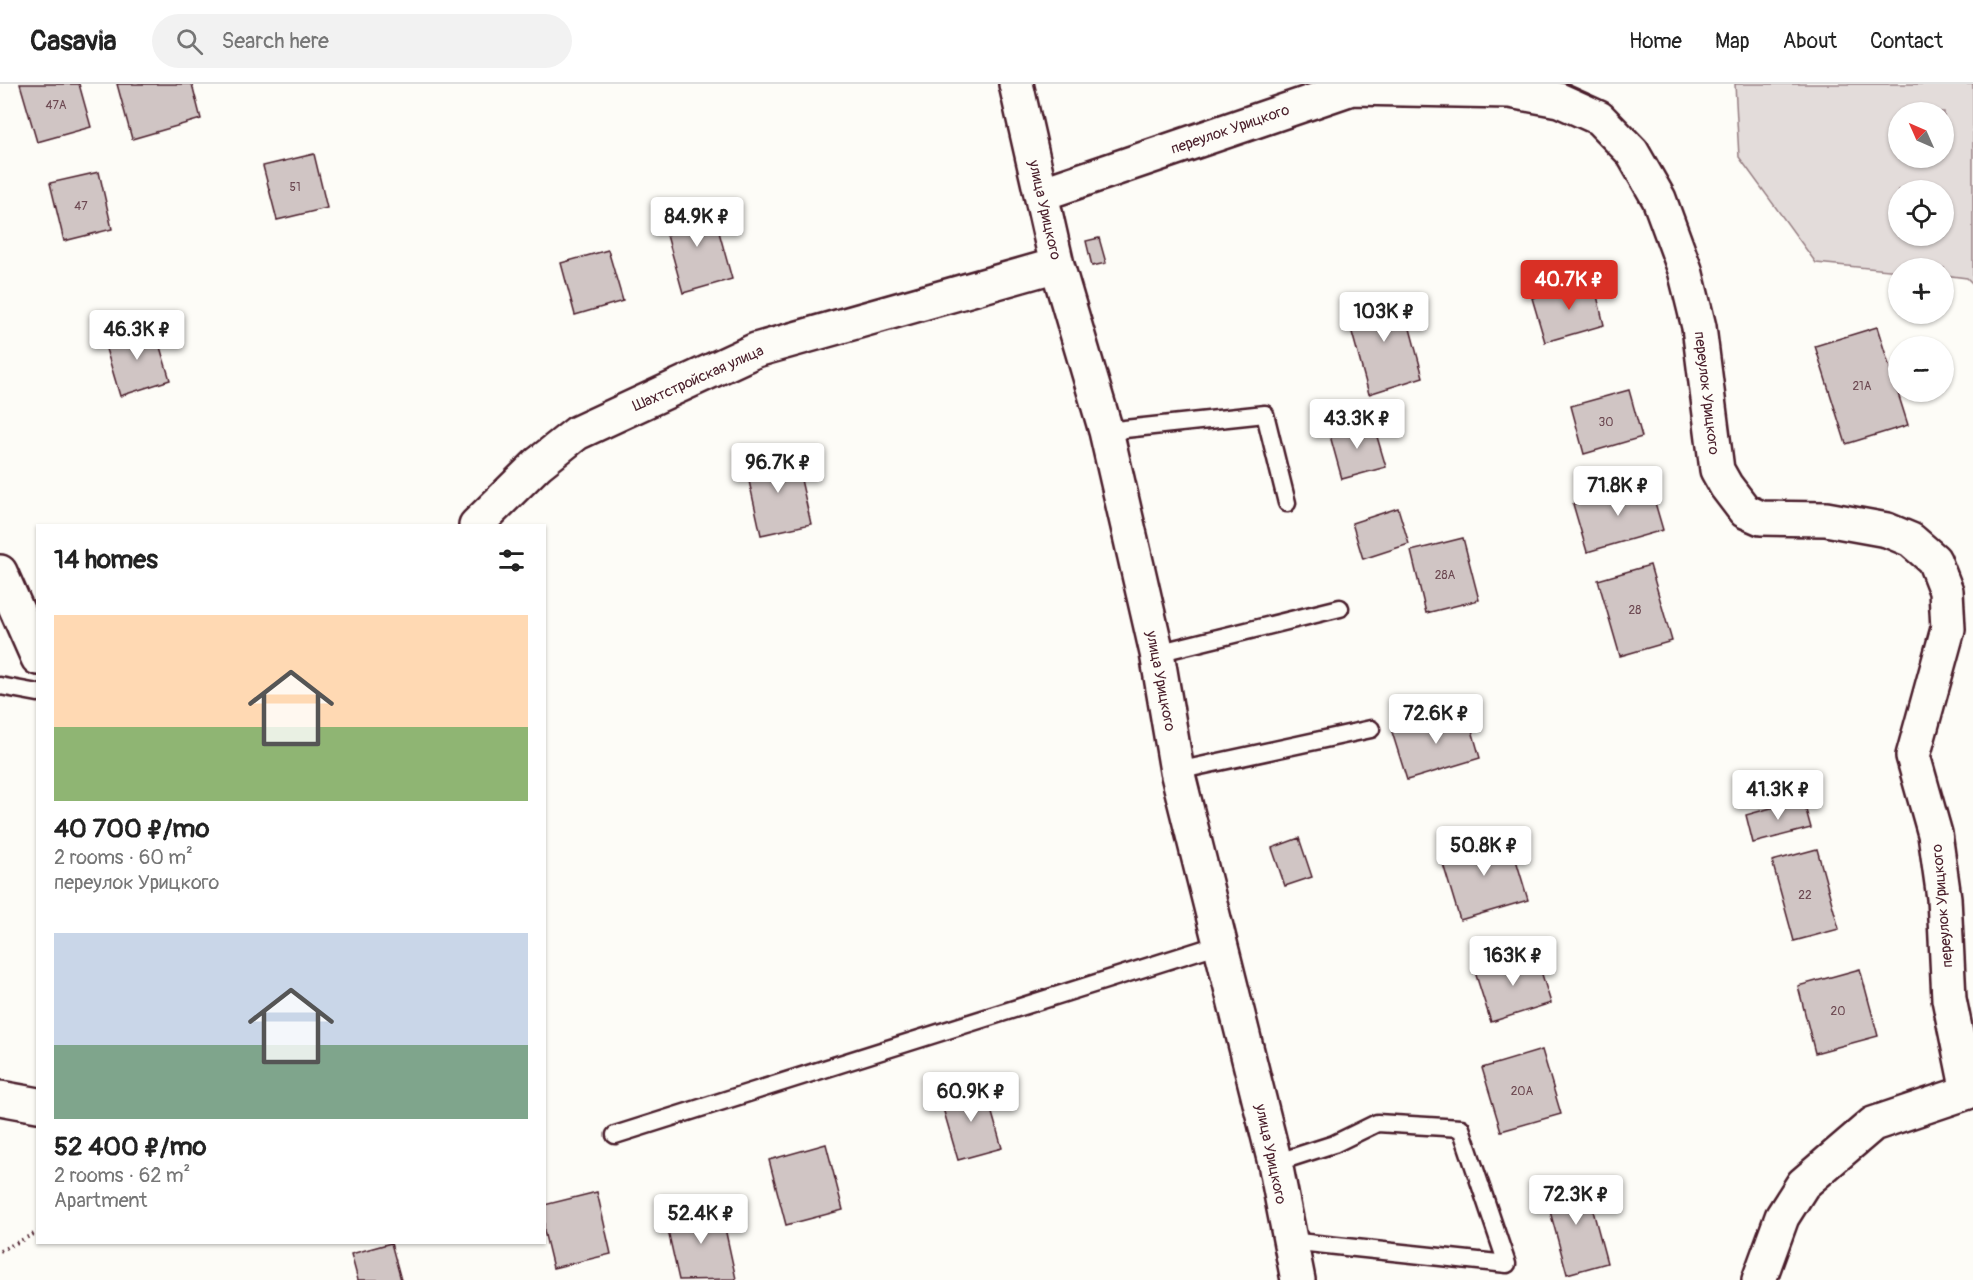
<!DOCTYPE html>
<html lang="en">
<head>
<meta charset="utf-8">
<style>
	body { margin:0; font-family:Pangolin,sans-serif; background:#f2f2f2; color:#222; height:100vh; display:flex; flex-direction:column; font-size:22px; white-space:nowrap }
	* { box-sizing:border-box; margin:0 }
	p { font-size:20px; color:#767676 }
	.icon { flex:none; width:33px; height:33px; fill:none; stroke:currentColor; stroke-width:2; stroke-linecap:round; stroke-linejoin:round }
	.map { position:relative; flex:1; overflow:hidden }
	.details { position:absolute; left:36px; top:440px; width:510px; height:720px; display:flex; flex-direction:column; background:#fff; border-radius:0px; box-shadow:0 2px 4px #0004 }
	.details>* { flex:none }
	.needle { width:39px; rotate:315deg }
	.fabs { position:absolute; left:1888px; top:18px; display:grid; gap:12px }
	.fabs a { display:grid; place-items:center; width:66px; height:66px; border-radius:50%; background:#fff; box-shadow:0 2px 4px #0004; font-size:30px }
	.price { position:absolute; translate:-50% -51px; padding:0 14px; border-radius:6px; background:#fff; color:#222; font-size:20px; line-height:39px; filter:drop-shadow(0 2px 3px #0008) }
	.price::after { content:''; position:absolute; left:50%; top:36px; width:18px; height:14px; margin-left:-9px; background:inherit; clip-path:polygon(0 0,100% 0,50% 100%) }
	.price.current { background:#d93025; color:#fff }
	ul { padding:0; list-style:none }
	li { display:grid; align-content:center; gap:12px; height:318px; padding:0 18px }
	li span { display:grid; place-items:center; height:186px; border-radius:0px; color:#555 }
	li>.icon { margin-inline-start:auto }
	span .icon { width:108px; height:108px; fill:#fffc; stroke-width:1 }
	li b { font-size:26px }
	h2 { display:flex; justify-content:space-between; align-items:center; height:72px; padding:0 18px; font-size:26px }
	header { display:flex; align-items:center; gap:36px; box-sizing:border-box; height:84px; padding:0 30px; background:#fff; border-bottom:2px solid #e0e0e0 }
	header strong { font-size:28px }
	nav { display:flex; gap:33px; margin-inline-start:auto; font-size:21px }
	.search { width:420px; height:54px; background:#f2f2f2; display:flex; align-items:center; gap:15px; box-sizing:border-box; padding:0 21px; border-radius:33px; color:#767676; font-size:22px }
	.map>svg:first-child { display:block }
	.green { fill:#e3dcda; stroke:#967e82; stroke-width:1.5; fill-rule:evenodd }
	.building { fill:#d0c5c4; stroke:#4a1f2b; stroke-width:1.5 }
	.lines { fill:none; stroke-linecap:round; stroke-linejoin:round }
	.service-casing { stroke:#4a1f2b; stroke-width:21 }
	.minor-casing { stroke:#4a1f2b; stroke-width:38 }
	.path { stroke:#4a1f2b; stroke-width:4; stroke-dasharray:1.5 4.5; stroke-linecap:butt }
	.service { stroke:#fdfcf7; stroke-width:16 }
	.minor { stroke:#fdfcf7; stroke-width:33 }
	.labels { text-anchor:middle; stroke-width:6; stroke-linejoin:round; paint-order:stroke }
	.number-label { font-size:12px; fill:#6c4851 }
	.street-label { font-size:15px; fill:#4a1f2b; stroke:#fdfcf7 }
</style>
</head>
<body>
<header>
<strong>Casavia</strong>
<div class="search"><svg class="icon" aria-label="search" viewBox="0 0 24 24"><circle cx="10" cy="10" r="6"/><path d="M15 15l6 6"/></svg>Search here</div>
<nav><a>Home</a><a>Map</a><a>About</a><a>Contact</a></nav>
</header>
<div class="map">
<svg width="1973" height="1196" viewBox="0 0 1973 1196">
	<rect width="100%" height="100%" fill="#fdfcf7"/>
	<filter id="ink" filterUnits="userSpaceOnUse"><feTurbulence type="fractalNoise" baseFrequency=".0167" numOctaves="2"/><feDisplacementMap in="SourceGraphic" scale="12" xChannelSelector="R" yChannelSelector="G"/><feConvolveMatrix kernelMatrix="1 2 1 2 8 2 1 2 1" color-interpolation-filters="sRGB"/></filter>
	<g filter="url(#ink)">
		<path class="green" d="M 1735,0 L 1973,0 L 1973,200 L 1967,194 L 1944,191 L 1944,184 L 1899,184 L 1899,187 L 1816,179 L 1739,73 ZM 1899,28 L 1944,28 L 1944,74 L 1899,74 ZM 1899,106 L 1944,106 L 1944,152 L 1899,152 Z"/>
		<path class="building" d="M 20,0 L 79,0 L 91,43 L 37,58 Z
			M 117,0 L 192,0 L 201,35 L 132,55 Z
			M 314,70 L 327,124 L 277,136 L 263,82 Z
			M 99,88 L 112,145 L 64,157 L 50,99 Z
			M 711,119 L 732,195 L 683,209 L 662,133 Z
			M 1099,154 L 1106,179 L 1092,182 L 1086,157 Z
			M 608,166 L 623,217 L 575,231 L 561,179 Z
			M 1593,195 L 1604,241 L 1545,258 L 1532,214 Z
			M 1401,211 L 1423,293 L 1369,310 L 1345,223 Z
			M 154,243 L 170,296 L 120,312 L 104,258 Z
			M 1877,243 L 1908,341 L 1846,360 L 1815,262 Z
			M 1629,306 L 1642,353 L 1584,370 L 1571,322 Z
			M 1372,336 L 1386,383 L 1342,395 L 1329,348 Z
			M 795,369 L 811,440 L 761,451 L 745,379 Z
			M 1649,398 L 1663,446 L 1587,468 L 1573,420 Z
			M 1398,424 L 1409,460 L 1363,475 L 1352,439 Z
			M 1463,454 L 1479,516 L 1426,529 L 1411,467 Z
			M 1650,481 L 1672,557 L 1620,572 L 1598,496 Z
			M 1466,625 L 1480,674 L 1407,696 L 1392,648 Z
			M 1803,715 L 1811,744 L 1753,759 L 1746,731 Z
			M 1508,749 L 1528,816 L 1460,836 L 1440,770 Z
			M 1299,754 L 1312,793 L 1285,802 L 1272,764 Z
			M 1817,765 L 1839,845 L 1794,857 L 1772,777 Z
			M 1535,868 L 1551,919 L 1491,938 L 1475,888 Z
			M 1860,885 L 1878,952 L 1815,969 L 1798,902 Z
			M 1542,966 L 1561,1030 L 1501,1047 L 1482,984 Z
			M 984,1001 L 1002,1064 L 958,1076 L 940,1014 Z
			M 826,1060 L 843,1126 L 786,1141 L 769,1076 Z
			M 1584,1093 L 1607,1179 L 1567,1190 L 1544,1105 Z
			M 597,1108 L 611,1170 L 553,1184 L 544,1147 L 544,1121 Z
			M 720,1121 L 736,1195 L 679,1196 L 665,1133 Z
			M 391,1159 L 401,1196 L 358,1196 L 351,1170 Z"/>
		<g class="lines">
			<defs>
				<path id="service" d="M 1106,347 L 1265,330 L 1287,419
					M 1157,569 L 1340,524
					M 0,602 L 38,609
					M 1177,687 L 1371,645
					M 615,1051 L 1220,860
					M 1275,1079 L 1334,1060 L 1377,1039 L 1461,1044 L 1507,1180 L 1289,1157"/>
				<path id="minor" d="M 1016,0 L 1057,181 L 1106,347 L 1157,569 L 1177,687 L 1275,1079 L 1298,1196
					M 1041,110 L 1352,4 L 1510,7 L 1559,16 L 1599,34 L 1632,68 L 1659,115 L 1685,186 L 1699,243 L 1717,386 L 1726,402 L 1745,427 L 1761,434 L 1826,435 L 1887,446 L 1911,456 L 1934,476 L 1946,507 L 1948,545 L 1913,672 L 1935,750 L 1944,814 L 1949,915 L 1968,1008 L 1873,1040 L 1803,1100 L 1782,1133 L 1759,1196
					M 476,441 L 538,380 L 577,349 L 756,266 L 1057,181
					M 0,488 L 38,574
					M 0,1014 L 38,1021"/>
			</defs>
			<use href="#service" class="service-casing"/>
			<use href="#minor" class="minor-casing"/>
			<path class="path" d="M 0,1167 L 38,1148"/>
			<use href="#service" class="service"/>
			<use href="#minor" class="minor"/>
		</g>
	</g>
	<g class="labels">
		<g class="number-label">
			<text x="56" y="25">47А</text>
			<text x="295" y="107">51</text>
			<text x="81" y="126">47</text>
			<text x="1862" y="306">21А</text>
			<text x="1606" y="342">30</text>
			<text x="1445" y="495">28А</text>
			<text x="1635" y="530">28</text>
			<text x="1805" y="815">22</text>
			<text x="1838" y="931">20</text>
			<text x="1522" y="1011">20А</text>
		</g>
		<g class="street-label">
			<text transform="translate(1230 45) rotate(-19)" y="5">переулок Урицкого</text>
			<text transform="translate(1045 126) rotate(77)" y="5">улица Урицкого</text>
			<text transform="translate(698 294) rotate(-24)" y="5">Шахтстройская улица</text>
			<text transform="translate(1707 309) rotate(83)" y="5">переулок Урицкого</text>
			<text transform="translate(1161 597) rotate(79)" y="5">улица Урицкого</text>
			<text transform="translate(1942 822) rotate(-95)" y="5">переулок Урицкого</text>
			<text transform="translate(1271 1070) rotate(78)" y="5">улица Урицкого</text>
		</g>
	</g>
</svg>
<div class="fabs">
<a><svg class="needle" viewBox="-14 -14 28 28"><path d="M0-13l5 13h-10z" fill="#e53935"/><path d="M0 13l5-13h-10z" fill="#767676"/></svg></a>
<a><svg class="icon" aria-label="locate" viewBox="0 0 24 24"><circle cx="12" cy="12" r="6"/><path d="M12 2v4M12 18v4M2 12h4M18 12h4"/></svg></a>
<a>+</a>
<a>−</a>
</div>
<b class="price" style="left:697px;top:164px">84.9K ₽</b>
<b class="price current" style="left:1569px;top:227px">40.7K ₽</b>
<b class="price" style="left:1384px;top:259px">103K ₽</b>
<b class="price" style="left:137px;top:277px">46.3K ₽</b>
<b class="price" style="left:1357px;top:366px">43.3K ₽</b>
<b class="price" style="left:778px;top:410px">96.7K ₽</b>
<b class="price" style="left:1618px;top:433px">71.8K ₽</b>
<b class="price" style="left:1436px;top:661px">72.6K ₽</b>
<b class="price" style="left:1778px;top:737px">41.3K ₽</b>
<b class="price" style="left:1484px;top:793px">50.8K ₽</b>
<b class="price" style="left:1513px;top:903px">163K ₽</b>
<b class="price" style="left:971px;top:1039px">60.9K ₽</b>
<b class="price" style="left:1576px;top:1142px">72.3K ₽</b>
<b class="price" style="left:701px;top:1161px">52.4K ₽</b>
<section class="details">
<h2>14 homes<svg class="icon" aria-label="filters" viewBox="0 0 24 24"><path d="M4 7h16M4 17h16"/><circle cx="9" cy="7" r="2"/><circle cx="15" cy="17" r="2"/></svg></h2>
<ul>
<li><span style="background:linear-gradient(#ffd9b3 60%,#8fb573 0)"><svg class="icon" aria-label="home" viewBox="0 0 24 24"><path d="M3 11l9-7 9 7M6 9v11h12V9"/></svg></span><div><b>40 700 ₽/mo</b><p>2 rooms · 60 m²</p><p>переулок Урицкого</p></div></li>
<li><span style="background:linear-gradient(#c9d6e8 60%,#7fa58c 0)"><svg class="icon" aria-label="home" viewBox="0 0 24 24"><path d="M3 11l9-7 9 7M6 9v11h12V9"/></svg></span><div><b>52 400 ₽/mo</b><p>2 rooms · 62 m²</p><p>Apartment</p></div></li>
</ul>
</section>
</div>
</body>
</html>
